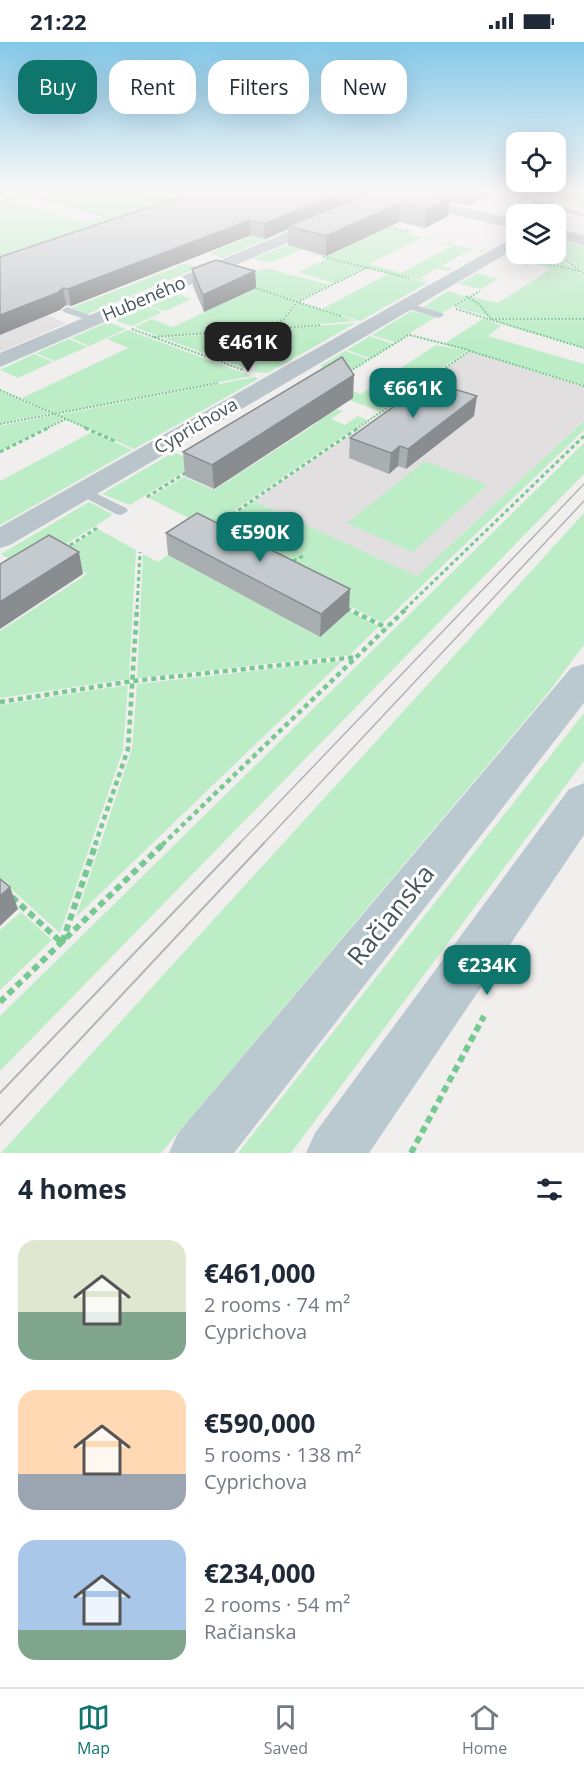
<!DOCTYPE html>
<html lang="en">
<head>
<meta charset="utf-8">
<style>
	body { margin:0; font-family:"Open Sans",sans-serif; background:#f2f2f3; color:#1f2937; height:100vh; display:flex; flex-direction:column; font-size:22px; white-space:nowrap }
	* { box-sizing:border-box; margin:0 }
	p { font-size:20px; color:#747a83 }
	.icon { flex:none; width:33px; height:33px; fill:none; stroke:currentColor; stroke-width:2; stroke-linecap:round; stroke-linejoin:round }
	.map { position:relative; height:1111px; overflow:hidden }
	.side { display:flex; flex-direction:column; background:#fff; flex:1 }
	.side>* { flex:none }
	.hud { position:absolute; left:18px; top:18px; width:549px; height:54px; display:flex; gap:12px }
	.controls { position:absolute; left:506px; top:90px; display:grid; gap:12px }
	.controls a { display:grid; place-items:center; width:60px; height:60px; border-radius:12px; background:#fff; box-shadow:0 6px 24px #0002; font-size:30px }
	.price { position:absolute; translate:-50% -51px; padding:0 14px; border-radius:12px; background:#0f766e; color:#fff; font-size:20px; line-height:39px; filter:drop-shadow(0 2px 3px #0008) }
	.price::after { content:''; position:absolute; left:50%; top:36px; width:18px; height:14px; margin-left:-9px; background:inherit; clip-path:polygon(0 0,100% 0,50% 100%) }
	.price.on { background:#222; color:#fff }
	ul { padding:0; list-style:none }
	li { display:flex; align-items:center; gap:18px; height:150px; padding:0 18px }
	li span { display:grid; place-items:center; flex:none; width:168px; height:120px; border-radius:18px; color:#555 }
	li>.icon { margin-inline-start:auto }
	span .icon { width:72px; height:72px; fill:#fffc; stroke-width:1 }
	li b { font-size:26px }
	h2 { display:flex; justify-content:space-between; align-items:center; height:72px; padding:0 18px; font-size:26px }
	.tag { padding:0 21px; border-radius:18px; background:#fff; box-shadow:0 6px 24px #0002; font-size:21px; line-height:54px }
	.tag.on { background:#0f766e; color:#fff }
	.status { display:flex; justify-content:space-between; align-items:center; height:42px; padding:0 30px; background:#fff; direction:ltr }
	.status svg { height:16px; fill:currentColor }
	.tabs { display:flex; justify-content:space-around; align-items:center; height:84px; border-top:2px solid #e0e1e3; background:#fff; font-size:16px; color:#747a83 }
	.tabs a { display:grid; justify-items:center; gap:3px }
	.tabs .on { color:#0f766e }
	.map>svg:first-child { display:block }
	.education { fill:#e2dfe0 }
	.green { fill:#bdedc7 }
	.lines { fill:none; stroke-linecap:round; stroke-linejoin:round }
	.path-far3 { stroke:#76ca91; stroke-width:2; stroke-dasharray:2 1.5; stroke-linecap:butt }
	.path-far2 { stroke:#76ca91; stroke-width:3; stroke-dasharray:4 3; stroke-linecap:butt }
	.path-far1 { stroke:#76ca91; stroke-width:4.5; stroke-dasharray:5 4; stroke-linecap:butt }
	.path { stroke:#76ca91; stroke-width:6; stroke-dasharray:7 4.5; stroke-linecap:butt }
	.lane { fill:#bac5cb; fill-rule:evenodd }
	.street { fill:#bac5cb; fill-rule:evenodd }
	.secondary { fill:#bac8d0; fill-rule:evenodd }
	.tram-far1 { stroke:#b0b5b8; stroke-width:1.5 }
	.tram { stroke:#b0b5b8; stroke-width:2 }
	.wall { fill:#a9aeb1 }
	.shaded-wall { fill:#8a8d90 }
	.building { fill:#c5cace; stroke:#8a8d90; stroke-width:1.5 }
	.labels { text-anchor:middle; stroke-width:6; stroke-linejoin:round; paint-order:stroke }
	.far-street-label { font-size:18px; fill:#47555b; stroke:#fff }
	.near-street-label { font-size:26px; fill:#47555b; stroke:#fff }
</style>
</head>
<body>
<div class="status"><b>21:22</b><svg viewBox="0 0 49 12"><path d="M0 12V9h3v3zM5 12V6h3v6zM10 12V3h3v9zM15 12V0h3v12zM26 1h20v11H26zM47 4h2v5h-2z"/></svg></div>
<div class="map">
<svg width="584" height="1111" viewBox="0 0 584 1111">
	<rect width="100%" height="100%" fill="#f1eeee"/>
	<path class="education" d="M 0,255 L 67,281 L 0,310 Z
		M 471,310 L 584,345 L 584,379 L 417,534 L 254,459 Z"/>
	<path class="green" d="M 20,146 L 206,146 L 170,158 L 122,146 L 168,159 L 115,177 L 19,149 L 25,147 Z
		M 535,146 L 584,146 L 584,162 L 561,157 Z
		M 17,150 L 29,153 L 13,159 L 84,180 L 101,174 L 113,177 L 0,216 L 0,174 L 7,159 L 0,155 Z
		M 354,160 L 222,216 L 210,211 L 285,180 Z
		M 368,180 L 428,197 L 435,194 L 431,198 L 421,196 L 369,222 L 401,231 L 452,204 L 443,201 L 455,199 L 450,202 L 478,209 L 484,206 L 487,207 L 482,211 L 471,208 L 441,224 L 452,227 L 449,229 L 437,226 L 420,236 L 429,240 L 303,210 L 326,214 Z
		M 555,198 L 584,204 L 584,230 L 555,208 Z
		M 296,199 L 313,203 L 271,221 L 253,217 Z
		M 516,208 L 516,212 L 554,212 L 574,227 L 510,211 Z
		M 329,216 L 364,225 L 334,241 L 298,230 Z
		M 535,219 L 576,228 L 584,235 L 584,277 L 494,276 L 456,265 L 473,255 L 498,261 L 551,227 L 528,220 Z
		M 184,222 L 200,225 L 87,272 L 71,266 Z
		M 266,226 L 329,243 L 296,259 L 237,239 Z
		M 390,231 L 427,241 L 360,279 L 322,267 Z
		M 477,231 L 498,237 L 481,247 L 459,242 Z
		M 256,246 L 295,260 L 283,277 L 263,286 L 158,294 L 135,285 L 152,277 L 173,285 Z
		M 447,249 L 468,255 L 442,271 L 423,265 Z
		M 174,251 L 192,257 L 165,269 L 147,263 Z
		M 298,261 L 357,279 L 269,286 L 285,277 Z
		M 145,264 L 163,270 L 132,284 L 114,278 Z
		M 412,269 L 436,275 L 395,300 L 372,293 Z
		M 484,276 L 501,284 L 488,294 L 584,322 L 584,343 L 444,302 Z
		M 495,278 L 584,278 L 584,305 L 503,282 Z
		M 108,280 L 126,287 L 89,304 L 71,296 Z
		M 356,281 L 268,331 L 254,330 L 265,288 Z
		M 128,288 L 251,334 L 54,371 L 22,356 L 128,306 L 107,297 Z
		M 262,288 L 250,328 L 163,296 Z
		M 370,294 L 393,302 L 370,316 L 347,308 Z
		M 69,297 L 87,305 L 55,319 L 36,311 Z
		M 436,303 L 467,309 L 379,369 L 322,348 L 332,342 L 361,352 Z
		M 345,309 L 368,317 L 344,332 L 320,324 Z
		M 34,312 L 53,320 L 18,336 L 0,328 Z
		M 255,335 L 258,337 L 134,407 L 58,373 Z
		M 0,349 L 50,371 L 0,381 Z
		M 337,367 L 343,369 L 331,377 L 345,383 L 358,374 L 367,378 L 208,486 L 149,456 L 184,435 L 214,448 L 319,380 L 291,368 L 311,370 L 324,375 Z
		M 55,373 L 63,377 L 0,409 L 0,384 Z
		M 584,379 L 584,388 L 383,581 L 275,527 L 295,521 L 304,513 L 295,520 L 279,512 L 286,505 L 277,512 L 207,492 L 254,459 L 417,534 Z
		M 92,390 L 132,408 L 0,483 L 0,439 Z
		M 584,401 L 584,432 L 0,1029 L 0,974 Z
		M 174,410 L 198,421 L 130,463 L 102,452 Z
		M 425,419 L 487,443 L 412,510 L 347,481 Z
		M 89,460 L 112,472 L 111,474 L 26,527 L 1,512 Z
		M 584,471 L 584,603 L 544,656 L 161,1111 L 1,1111 Z
		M 98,487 L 136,508 L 129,637 L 0,656 L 0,589 L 87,532 L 56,514 Z
		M 143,512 L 158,520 L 168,513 L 320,595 L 349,569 L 379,584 L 350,613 L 137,636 Z
		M 342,619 L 106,846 L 76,875 L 132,707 L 137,642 Z
		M 128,643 L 123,708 L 60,891 L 0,837 L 0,663 Z
		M 584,671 L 584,719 L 291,1111 L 238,1111 Z
		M 21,870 L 52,898 L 0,948 L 0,888 Z"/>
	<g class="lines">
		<path class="path-far3" d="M 126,147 L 171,159
			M 18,149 L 118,178
			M 38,150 L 52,146
			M 27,152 L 134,146
			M 0,161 L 28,152
			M 0,171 L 5,160
			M 383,184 L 409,190
			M 323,215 L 409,236
			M 563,216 L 584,232
			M 533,218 L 579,229
			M 524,222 L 535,218
			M 253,245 L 297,260 L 284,277 L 264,287 L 254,322
			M 466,254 L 479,262 L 491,277 L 584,277
			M 455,264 L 480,249
			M 456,267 L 584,306
			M 341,274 L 297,260 L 368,225
			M 132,287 L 243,328
			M 410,293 L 469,308
			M 154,295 L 321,283
			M 347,331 L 410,292
			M 0,348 L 89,387
			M 0,382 L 218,341
			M 45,387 L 66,377
			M 356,387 L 470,309 L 584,344"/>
		<path class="path-far2" d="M 85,386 L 117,400
			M 0,410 L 48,386
			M 147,455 L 187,430
			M 215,484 L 358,386
			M 64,507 L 97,486
			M 281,513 L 278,512 L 286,505
			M 293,519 L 303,514
			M 345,565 L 349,567
			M 137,567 L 140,510
			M 405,567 L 584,394"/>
		<path class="path-far1" d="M 346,566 L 387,586
			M 0,660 L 133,639 L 357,615
			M 95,803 L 128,707 L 137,566
			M 162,803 L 407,566"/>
		<path class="path" d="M 12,855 L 62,901 L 96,801
			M 0,960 L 164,801
			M 411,1111 L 484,974"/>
		<path class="lane" d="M 503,146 L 510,146 L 540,160 L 584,171 L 584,175 L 536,162 Z
			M 405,260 L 442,271 L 444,273 L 439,276 L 402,265 L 402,261 Z
			M 67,265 L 98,276 L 100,278 L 95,281 L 64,270 L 62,268 Z
			M 83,445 L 126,466 L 128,469 L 121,473 L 116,472 L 78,452 L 77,449 Z"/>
		<path class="street" d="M 346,146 L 370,146 L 516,177 L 516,187 L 353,150 Z
			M 328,173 L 336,178 L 333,181 L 0,325 L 0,311 Z
			M 555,186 L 584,193 L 584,203 L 555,196 Z
			M 516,194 L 516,206 L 10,503 L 0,506 L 0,485 Z"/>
		<path class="secondary" d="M 584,622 L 584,661 L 234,1111 L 169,1111 L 178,1091 L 571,626 Z
			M 584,741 L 584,793 L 369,1111 L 306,1111 L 315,1091 L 569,747 Z"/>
		<path class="tram-far1" d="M 238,803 L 584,442
			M 262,803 L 584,459"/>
		<path class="tram" d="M 0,1051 L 240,801
			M 0,1083 L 264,801"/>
	</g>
	<path class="wall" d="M 206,146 L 365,146 L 365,153 L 381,146 L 376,146 L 501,146 L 501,147 L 467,164 L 450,160 L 448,174 L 425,186 L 399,180 L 326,214 L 288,203 L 288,187 L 265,197 L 251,193 L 71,264 L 66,263 L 60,268 L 0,215 Z
		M 192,227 L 255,229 L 256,246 L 204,270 L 193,244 Z
		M 353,356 L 214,447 L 185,434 L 183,410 Z
		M 415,358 L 474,374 L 406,427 L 398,424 L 389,432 L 349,416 L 350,396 Z
		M 166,491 L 349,569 L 320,595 L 168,513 Z"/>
	<path class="shaded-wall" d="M 0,146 L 27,146 L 0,153 Z
		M 353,146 L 365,146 L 365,155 L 288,184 L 288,187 L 265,197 L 264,182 Z
		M 478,146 L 501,146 L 501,147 L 467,164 L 469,150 Z
		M 450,156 L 448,174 L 425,186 L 426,167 Z
		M 400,161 L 399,180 L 326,214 L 326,194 Z
		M 250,178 L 251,193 L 71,264 L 68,247 Z
		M 255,229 L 256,246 L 204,270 L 203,253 Z
		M 63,246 L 66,263 L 60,268 L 0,293 L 0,273 Z
		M 354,333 L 353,356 L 214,447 L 212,423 Z
		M 477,354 L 474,374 L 406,427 L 408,407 Z
		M 400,404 L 398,424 L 389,432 L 391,411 Z
		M 79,510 L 83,532 L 0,587 L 0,560 Z
		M 350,547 L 349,569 L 320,595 L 321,572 Z
		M 10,845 L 18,867 L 0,884 L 0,854 Z"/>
	<path class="building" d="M 206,146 L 353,146 L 264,182 L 250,178 L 68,247 L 63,246 L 57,251 L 0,273 L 0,215 Z
		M 383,146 L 402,146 L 450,156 L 426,167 L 400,161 L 326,194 L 288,184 Z
		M 448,146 L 478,146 L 469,150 Z
		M 216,218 L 255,229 L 203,253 L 192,227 Z
		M 342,315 L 354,333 L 212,423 L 183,410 Z
		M 438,342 L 477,354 L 408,407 L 400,404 L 391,411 L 350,396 L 407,355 L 415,358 Z
		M 197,471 L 350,547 L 321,572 L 166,491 Z
		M 49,493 L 79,510 L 0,560 L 0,522 Z
		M 0,837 L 10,845 L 0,854 Z"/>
	<linearGradient id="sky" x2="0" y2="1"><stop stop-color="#83c8e8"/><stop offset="0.49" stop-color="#f9f7f7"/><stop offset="1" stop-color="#f9f7f7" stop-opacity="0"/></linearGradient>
	<rect width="584" height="301" fill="url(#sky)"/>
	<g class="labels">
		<g class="far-street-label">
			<text transform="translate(144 257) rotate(-23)" y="6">Hubeného</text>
			<text transform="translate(196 384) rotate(-30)" y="6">Cyprichova</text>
		</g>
		<g class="near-street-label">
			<text transform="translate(391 873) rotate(-51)" y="9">Račianska</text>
		</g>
	</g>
</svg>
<div class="controls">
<a><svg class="icon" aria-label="locate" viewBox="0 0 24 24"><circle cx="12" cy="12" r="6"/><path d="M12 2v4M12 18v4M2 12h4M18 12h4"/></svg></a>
<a><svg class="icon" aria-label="layers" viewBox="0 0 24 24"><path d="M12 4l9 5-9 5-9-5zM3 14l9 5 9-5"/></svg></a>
</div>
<b class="price on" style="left:248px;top:331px">€461K</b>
<b class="price" style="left:413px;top:377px">€661K</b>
<b class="price" style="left:260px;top:521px">€590K</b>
<b class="price" style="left:487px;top:954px">€234K</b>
<div class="hud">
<a class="tag on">Buy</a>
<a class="tag">Rent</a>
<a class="tag">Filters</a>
<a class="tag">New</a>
</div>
</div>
<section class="side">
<h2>4 homes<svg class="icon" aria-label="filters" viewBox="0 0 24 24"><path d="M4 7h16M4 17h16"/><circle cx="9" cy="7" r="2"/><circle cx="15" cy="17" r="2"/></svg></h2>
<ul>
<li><span style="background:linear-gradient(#dfe7d0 60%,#7fa58c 0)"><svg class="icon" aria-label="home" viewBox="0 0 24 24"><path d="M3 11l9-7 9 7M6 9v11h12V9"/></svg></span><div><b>€461,000</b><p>2 rooms · 74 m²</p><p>Cyprichova</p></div></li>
<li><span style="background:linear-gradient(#ffd9b3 70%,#9aa5b1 0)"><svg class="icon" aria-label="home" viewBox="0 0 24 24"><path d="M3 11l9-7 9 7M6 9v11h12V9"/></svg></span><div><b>€590,000</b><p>5 rooms · 138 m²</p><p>Cyprichova</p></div></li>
<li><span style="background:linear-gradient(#a9c7e8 75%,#7fa58c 0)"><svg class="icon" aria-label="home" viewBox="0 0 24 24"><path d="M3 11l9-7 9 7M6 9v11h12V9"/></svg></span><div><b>€234,000</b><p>2 rooms · 54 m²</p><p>Račianska</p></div></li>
</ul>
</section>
<nav class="tabs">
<a class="on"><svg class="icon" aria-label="map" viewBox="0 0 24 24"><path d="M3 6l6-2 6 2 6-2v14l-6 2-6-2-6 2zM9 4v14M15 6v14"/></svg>Map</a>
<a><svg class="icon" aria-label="saved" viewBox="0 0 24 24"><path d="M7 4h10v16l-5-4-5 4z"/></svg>Saved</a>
<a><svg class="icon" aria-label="home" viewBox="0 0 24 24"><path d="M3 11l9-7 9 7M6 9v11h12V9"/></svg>Home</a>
</nav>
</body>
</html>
